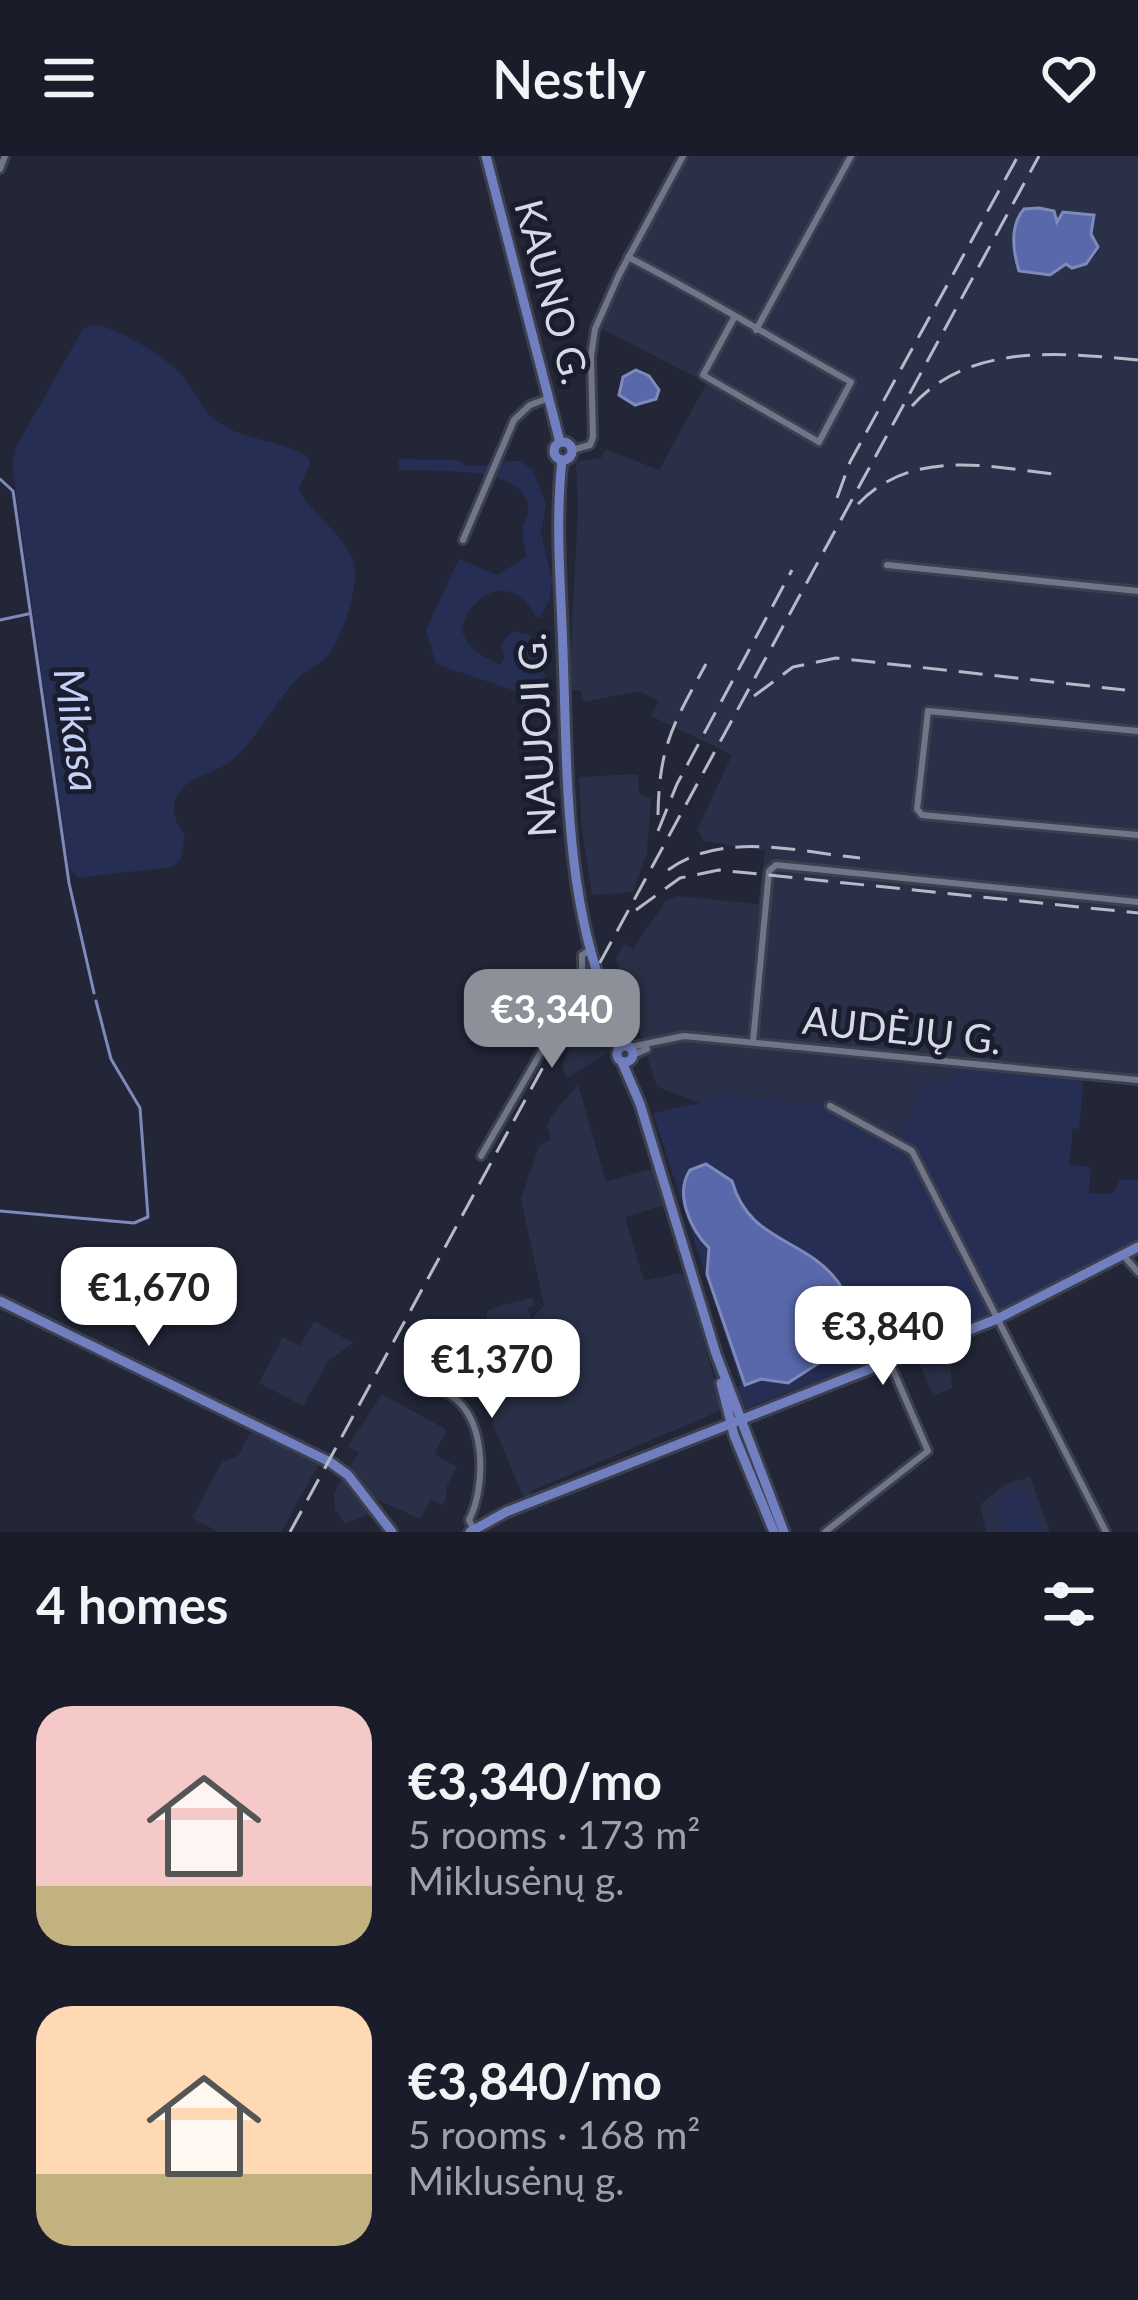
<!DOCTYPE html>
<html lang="en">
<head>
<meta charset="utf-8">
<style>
	body { margin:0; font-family:Lato,sans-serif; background:#272935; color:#f1f3f6; height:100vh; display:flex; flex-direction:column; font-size:45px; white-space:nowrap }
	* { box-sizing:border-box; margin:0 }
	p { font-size:39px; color:#9fa1a8 }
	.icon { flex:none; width:66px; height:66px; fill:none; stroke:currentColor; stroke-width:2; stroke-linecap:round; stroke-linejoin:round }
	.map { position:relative; height:1376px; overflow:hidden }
	.sheet { display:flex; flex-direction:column; background:#1a1c29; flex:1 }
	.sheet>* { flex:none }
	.price { position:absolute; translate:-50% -102px; padding:0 27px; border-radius:24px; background:#fff; color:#222; font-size:39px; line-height:78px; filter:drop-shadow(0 3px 6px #0008) }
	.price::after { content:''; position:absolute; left:50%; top:72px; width:36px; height:27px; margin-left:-18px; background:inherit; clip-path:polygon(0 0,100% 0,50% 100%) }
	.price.selected { background:#8c9099; color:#fff }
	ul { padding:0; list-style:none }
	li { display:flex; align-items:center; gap:36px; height:300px; padding:0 36px }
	li span { display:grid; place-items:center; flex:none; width:336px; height:240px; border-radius:36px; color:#555 }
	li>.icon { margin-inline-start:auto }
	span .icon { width:144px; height:144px; fill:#fffc; stroke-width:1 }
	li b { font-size:51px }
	h2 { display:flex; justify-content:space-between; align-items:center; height:144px; padding:0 36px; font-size:51px }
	header { display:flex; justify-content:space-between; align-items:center; height:156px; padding:0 36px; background:#1a1c29; font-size:54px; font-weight:600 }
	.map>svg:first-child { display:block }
	.built { fill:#2a3047; fill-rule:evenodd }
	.green { fill:#262e54 }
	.water { fill:#5968ab; stroke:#7e8abc; stroke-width:3 }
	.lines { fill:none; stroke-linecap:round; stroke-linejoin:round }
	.stream { stroke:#7e8abc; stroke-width:3 }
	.minor-casing { stroke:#3c404e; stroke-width:12 }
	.major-casing { stroke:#3c404e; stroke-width:15 }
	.minor { stroke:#70758a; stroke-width:6 }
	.major { stroke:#717fc1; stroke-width:9 }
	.rail { stroke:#b6bac6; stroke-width:3; stroke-dasharray:24 12; stroke-linecap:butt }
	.labels { text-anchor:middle; stroke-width:10; stroke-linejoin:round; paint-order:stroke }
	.street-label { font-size:39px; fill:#d6dae5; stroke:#191d2d }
	.water-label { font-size:42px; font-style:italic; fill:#c6d1f7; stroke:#191d2d }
</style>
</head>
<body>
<header><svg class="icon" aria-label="menu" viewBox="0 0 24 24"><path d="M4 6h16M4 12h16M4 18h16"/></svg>Nestly<svg class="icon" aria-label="heart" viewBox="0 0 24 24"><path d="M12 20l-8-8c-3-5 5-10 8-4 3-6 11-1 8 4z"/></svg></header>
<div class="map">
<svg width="1138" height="1376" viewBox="0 0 1138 1376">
	<rect width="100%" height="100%" fill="#222637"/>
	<path class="built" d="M 686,0 L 1138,0 L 1138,926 L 957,908 L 954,929 L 896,989 L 717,939 L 700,947 L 657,931 L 616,802 L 624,787 L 633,793 L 665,746 L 677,740 L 758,748 L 765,695 L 704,685 L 697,674 L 732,599 L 651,560 L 658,545 L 640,535 L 583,546 L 581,535 L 569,534 L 578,352 L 576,306 L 601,302 L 606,293 L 659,314 L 707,227 L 598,171 ZM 1026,52 L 1055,57 L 1058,66 L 1062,56 L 1087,57 L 1094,68 L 1092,75 L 1084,82 L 1074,66 L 1070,75 L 1073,84 L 1067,92 L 1083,88 L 1088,80 L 1097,97 L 1084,110 L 1072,112 L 1066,108 L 1054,118 L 1019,115 L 1014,88 L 1016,70 L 1018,59 Z
		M 638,618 L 639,638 L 651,643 L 647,697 L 633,736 L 592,739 L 582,674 L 579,621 Z
		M 600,852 L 615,893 L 567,922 L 562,911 L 566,899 L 586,856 Z
		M 578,928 L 606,1026 L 650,1013 L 656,1015 L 665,1049 L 625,1061 L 644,1125 L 679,1117 L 687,1120 L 722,1254 L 531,1335 L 532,1339 L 524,1342 L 494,1271 L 490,1247 L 516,1236 L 486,1160 L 487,1154 L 532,1141 L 535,1149 L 528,1152 L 531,1164 L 544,1149 L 521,1043 L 539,990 L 551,983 L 547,970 L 551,961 Z
		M 314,1165 L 353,1187 L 328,1205 L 303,1250 L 259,1227 L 283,1181 L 300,1190 Z
		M 950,1186 L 952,1232 L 933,1240 L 917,1201 Z
		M 382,1238 L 447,1274 L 434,1298 L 457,1311 L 446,1332 L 446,1344 L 442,1349 L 431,1343 L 420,1363 L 367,1339 L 347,1315 L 359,1297 L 348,1290 Z
		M 251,1276 L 269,1285 L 275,1282 L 321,1304 L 281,1376 L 219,1376 L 192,1362 L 222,1306 L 238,1300 Z
		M 344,1318 L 375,1357 L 345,1367 L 335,1354 L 334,1338 Z
		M 1030,1321 L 1050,1376 L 986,1376 L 980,1349 L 1005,1328 Z"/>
	<path class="green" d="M 92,169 C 116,169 163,200 180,217 C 196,234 200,256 221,268 C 247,285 281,284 308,301 L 310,307 L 299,333 C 312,362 353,382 355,415 C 356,439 344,475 331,495 C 325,505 312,511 303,518 C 275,542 260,581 232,604 C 216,618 191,618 178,638 C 169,653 176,667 185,680 L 180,705 L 171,711 L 78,722 L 69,711 L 12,309 L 16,291 L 83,173 Z
		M 398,303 L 456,304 L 468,310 L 484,310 L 492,305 L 520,305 L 533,314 L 546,348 L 541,376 L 552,424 L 550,442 L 541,461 L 536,461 C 515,419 476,431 461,472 C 468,494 481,499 500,509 L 505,503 L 501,488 L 513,475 L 530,479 L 531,491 L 540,484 L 551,489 L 553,502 L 551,500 L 540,509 L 546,520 L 534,530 L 525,523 L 515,535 L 436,508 L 426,474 L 459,403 L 497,419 L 526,401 C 525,391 521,382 523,372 C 524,366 529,359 528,353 C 528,308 431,316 399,314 Z
		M 956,908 L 1084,920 L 1079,973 L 1073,972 L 1069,1009 L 1091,1011 L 1089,1037 L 1112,1038 L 1120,1024 L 1138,1024 L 1138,1086 L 1001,1156 L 744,1253 L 735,1232 L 741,1229 L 653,957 L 700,947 L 717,939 L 823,950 L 896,988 L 924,925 L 954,929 Z
		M 1007,1334 L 1017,1332 L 1030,1341 L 1042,1376 L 1005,1376 L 996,1350 Z"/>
	<path class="water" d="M 1039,52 L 1054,55 L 1057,66 L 1063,56 L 1094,59 L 1091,78 L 1098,91 L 1086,108 L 1072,112 L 1066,108 L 1050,119 L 1019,115 C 1013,95 1009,70 1024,53 Z
		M 636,214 L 649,220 L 659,234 L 656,243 L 635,249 L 619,239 L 623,221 Z
		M 706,1008 L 732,1025 C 749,1087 805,1081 838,1126 C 842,1131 843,1138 846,1144 C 853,1158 868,1166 880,1174 L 877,1183 L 849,1200 L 839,1194 L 788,1227 L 761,1223 L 745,1229 L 707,1118 L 709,1092 C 691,1074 674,1038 690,1014 Z"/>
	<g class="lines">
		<path class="stream" d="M 0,323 L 13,335 L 69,727 L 94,837
			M 0,464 L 28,458
			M 0,1055 L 134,1067 L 148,1061 L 140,952 L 111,903 L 96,845"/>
		<defs>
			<path id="minor" d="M 0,13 L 5,0
				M 628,101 C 704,140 777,185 851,226 L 819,286 L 703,219 L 735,160
				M 756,174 L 851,0
				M 572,294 L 590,289 L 593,281 L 591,201 L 595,173 L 619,119 L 683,0
				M 463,384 L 514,264 L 530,249 L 549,242
				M 887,409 L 1138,435
				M 1138,575 L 928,555 L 917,653 L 922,659 L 1138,679
				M 753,886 L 769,715 L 776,709 L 1138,746
				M 630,891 L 684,880 L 1138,924
				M 633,899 L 647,893
				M 830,950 L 912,995 L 1106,1376
				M 481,1000 L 575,837 L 582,817 L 582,799 L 592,793
				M 1123,1099 L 1138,1116
				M 409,1217 C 425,1226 446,1234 459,1246 C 486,1273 485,1333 469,1364 L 474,1374
				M 825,1376 L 928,1295 L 889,1205"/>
			<path id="major" d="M 486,0 L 560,286
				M554 295a9 9 0 1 1 18 0a9 9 0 1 1-18 0Z
				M 562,304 C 555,368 561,432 563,496 C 568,627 563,772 628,890
				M617 898a8 8 0 1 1 16 0a8 8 0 1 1-16 0Z
				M 622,906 L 640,948 L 716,1198 L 784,1376
				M 0,1145 L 330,1306 L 348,1319 L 392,1376
				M 721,1227 L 734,1279 L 774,1376
				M 470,1376 L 506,1356 L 997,1163 L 1138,1091"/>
		</defs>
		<use href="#minor" class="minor-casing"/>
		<use href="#major" class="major-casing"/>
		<use href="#minor" class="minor"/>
		<use href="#major" class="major"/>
		<path class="rail" d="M 912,250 C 969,186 1062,197 1138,204
			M 837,342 L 850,306 L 1018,0
			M 858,348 C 913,291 990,311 1061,319
			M 754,540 L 793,511 L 836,502 L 1125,534
			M 658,659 C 659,589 674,567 706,508
			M 658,675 L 677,628 L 792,414
			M 668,714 C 723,674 798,696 860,702
			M 636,754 L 680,722 L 719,714 L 1138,757
			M 290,1376 L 1039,0"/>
	</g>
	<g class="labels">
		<g class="street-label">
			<text transform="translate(552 136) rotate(75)" y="14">KAUNO G.</text>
			<text transform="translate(537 579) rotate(-93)" y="14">NAUJOJI G.</text>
			<text transform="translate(902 874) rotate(6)" y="14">AUDĖJŲ G.</text>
		</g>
		<g class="water-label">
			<text transform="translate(77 574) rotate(82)" y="15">Mikasa</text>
		</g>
	</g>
</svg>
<b class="price selected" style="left:552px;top:915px">€3,340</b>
<b class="price" style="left:149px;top:1193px">€1,670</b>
<b class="price" style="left:883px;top:1232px">€3,840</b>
<b class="price" style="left:492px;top:1265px">€1,370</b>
</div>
<section class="sheet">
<h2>4 homes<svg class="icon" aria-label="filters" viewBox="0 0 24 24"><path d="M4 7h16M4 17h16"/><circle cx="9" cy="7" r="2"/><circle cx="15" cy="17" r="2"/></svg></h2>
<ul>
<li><span style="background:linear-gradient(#f6c9c9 75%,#c2b280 0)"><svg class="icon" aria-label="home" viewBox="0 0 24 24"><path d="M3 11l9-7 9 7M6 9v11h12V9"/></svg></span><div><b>€3,340/mo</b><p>5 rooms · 173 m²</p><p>Miklusėnų g.</p></div></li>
<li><span style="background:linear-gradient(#ffd9b3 70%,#c2b280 0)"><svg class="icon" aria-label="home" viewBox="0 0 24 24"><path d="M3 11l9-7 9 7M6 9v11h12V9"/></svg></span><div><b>€3,840/mo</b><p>5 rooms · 168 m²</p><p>Miklusėnų g.</p></div></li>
</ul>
</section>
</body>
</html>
